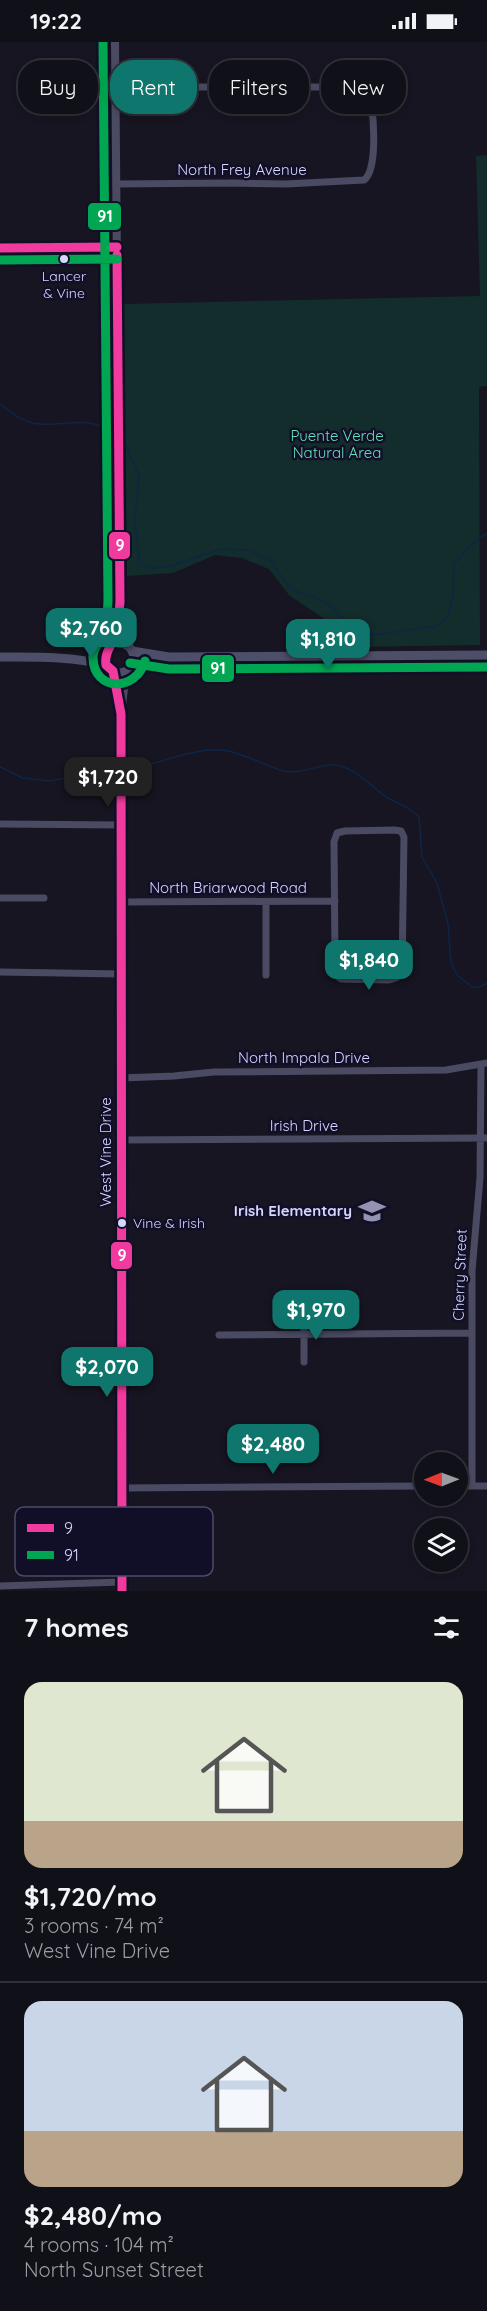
<!DOCTYPE html>
<html lang="en">
<head>
<meta charset="utf-8">
<style>
	body { margin:0; font-family:Quicksand,sans-serif; background:#191922; color:#f1f3f6; height:100vh; display:flex; flex-direction:column; font-size:22px; white-space:nowrap }
	* { box-sizing:border-box; margin:0 }
	p { font-size:20px; color:#9c9da2 }
	.icon { flex:none; width:33px; height:33px; fill:none; stroke:currentColor; stroke-width:2; stroke-linecap:round; stroke-linejoin:round }
	.map { position:relative; height:1549px; overflow:hidden }
	.panel { display:flex; flex-direction:column; background:#101019; flex:1 }
	.panel>* { flex:none }
	.top-card { position:absolute; left:18px; top:18px; width:452px; height:54px; display:flex; gap:12px }
	.needle { width:39px; rotate:269deg }
	.controls { position:absolute; left:414px; top:1410px; display:grid; gap:12px }
	.controls a { display:grid; place-items:center; width:54px; height:54px; border-radius:50%; background:#101019; box-shadow:0 3px 9px #0003,0 0 0 2px #303038; font-size:30px }
	.price { position:absolute; translate:-50% -51px; padding:0 14px; border-radius:12px; background:#0f766e; color:#fff; font-size:20px; line-height:39px; filter:drop-shadow(0 2px 3px #0008) }
	.price::after { content:''; position:absolute; left:50%; top:36px; width:18px; height:14px; margin-left:-9px; background:inherit; clip-path:polygon(0 0,100% 0,50% 100%) }
	.price.selected { background:#222; color:#fff }
	ul { padding:0; list-style:none }
	li { display:grid; align-content:center; gap:12px; height:318px; padding:0 24px }
	li+li { border-top:2px solid #303038 }
	li span { display:grid; place-items:center; height:186px; border-radius:18px; color:#555 }
	li>.icon { margin-inline-start:auto }
	span .icon { width:108px; height:108px; fill:#fffc; stroke-width:1 }
	li b { font-size:26px }
	h2 { display:flex; justify-content:space-between; align-items:center; height:72px; padding:0 24px; font-size:26px }
	.chip { padding:0 21px; border-radius:24px; background:#101019; box-shadow:0 3px 9px #0003,0 0 0 2px #303038; font-size:21px; line-height:54px }
	.chip.selected { background:#0f766e; color:#fff }
	.status { display:flex; justify-content:space-between; align-items:center; height:42px; padding:0 30px; background:#101019; direction:ltr }
	.status svg { height:16px; fill:currentColor }
	.map>svg:first-child { display:block }
	.green { fill:#132d2c }
	.lines { fill:none; stroke-linecap:round; stroke-linejoin:round }
	.stream { stroke:#0d2646; stroke-width:1.5 }
	.minor { stroke:#4a4b62; stroke-width:7 }
	.tertiary { stroke:#4a4b62; stroke-width:8 }
	.secondary { stroke:#4d4e68; stroke-width:9 }
	.bus-1-casing { stroke:#110f27; stroke-width:14 }
	.bus-2-casing { stroke:#110f27; stroke-width:14 }
	.bus-1 { stroke:#f13a9d; stroke-width:9 }
	.bus-2 { stroke:#00a651; stroke-width:9 }
	.bus-dot { fill:#d7d6ff; stroke:#110f27; stroke-width:2 }
	.labels { text-anchor:middle; stroke-width:5; stroke-linejoin:round; paint-order:stroke }
	.bus-label { font-size:14px; fill:#d7d6ff; stroke:#110f27 }
	.street-label { font-size:15px; fill:#d7d6ff; stroke:#110f27 }
	.park-label { font-size:15px; fill:#60e1b6; stroke:#110f27 }
	.poi-label { font-size:15px; font-weight:bold; fill:#d7d6ff; stroke:#110f27; text-anchor:end }
	.key { fill:#110f27; stroke:#4c4b68; stroke-width:1.5 }
	.key-label { font-size:16px; fill:#d7d6ff }
	.line-badge { stroke:#110f27; stroke-width:2 }
	.badge-label { font-size:16px; text-anchor:middle; font-weight:bold; fill:#fff }
</style>
</head>
<body>
<div class="status"><b>19:22</b><svg viewBox="0 0 49 12"><path d="M0 12V9h3v3zM5 12V6h3v6zM10 12V3h3v9zM15 12V0h3v12zM26 1h20v11H26zM47 4h2v5h-2z"/></svg></div>
<div class="map">
<svg width="487" height="1549" viewBox="0 0 487 1549">
	<rect width="100%" height="100%" fill="#161521"/>
	<path class="green" d="M 487,113 L 487,344 L 479,345 L 480,603 L 354,605 L 354,597 L 289,553 L 269,527 L 242,516 L 215,513 L 173,531 L 127,534 L 123,262 L 480,254 L 476,114 Z"/>
	<g class="lines">
		<path class="stream" d="M 0,362 C 12,371 25,382 41,382 C 68,384 84,374 110,388
			M 126,403 L 139,434 L 135,480 L 139,518 L 144,523 L 152,526 L 171,524 L 220,507 L 248,508 L 270,518 L 291,547 L 326,560 L 354,587 L 373,593 L 437,584 L 448,575 L 453,554 L 454,523 L 470,503 L 487,491
			M 0,725 L 23,736 L 50,739 L 113,727
			M 130,727 C 157,722 183,710 210,708 C 237,705 259,723 284,729 C 302,733 317,722 334,723 C 354,724 371,745 388,756 C 398,762 410,765 419,775 L 422,815 L 437,841 L 448,882 L 451,921 L 458,934 L 472,945 L 480,945 L 487,941"/>
		<path class="minor" d="M 115,45 L 367,45 L 376,40 L 400,38
			M 116,142 L 233,141 L 286,142 L 364,138 C 379,128 374,60 367,45
			M 0,206 L 117,205
			M 0,782 L 121,783
			M 394,788 L 401,789 L 404,795 L 402,931 L 396,936 L 389,938 L 341,937 C 332,932 333,925 335,916 L 334,800 L 337,791 L 345,789 Z
			M 0,856 L 44,856
			M 121,860 L 335,859
			M 266,860 L 266,933
			M 0,930 L 121,932
			M 121,1036 L 174,1034 L 214,1030 L 446,1028 L 487,1021
			M 121,1098 L 487,1096
			M 304,1278 L 304,1320
			M 219,1293 L 472,1291
			M 458,1444 L 487,1444
			M 472,1444 L 472,1229 L 480,1136 L 481,1023
			M 121,1446 L 424,1444
			M 0,1544 L 121,1540"/>
		<path class="tertiary" d="M 123,576 L 126,603
			M 112,603 L 116,590 L 120,560 L 115,0
			M 113,629 L 118,657
			M 122,1549 L 121,672 L 126,629"/>
		<path class="secondary" d="M104 616a15 15 0 1 1 30 0a15 15 0 1 1-30 0Z
			M 132,609 L 169,615 L 487,613
			M 0,615 C 36,615 71,614 106,623"/>
		<defs>
			<path id="bus-1" d="M 0,206 L 117,205
				M 117,213 L 120,560 C 119,570 118,581 116,590 C 113,603 104,609 106,623 L 113,629 L 121,672 L 122,1549"/>
			<path id="bus-2" d="M 103,0 L 108,559 C 107,570 108,582 104,592 C 101,601 92,605 93,616 C 94,650 136,650 145,619
				M 0,218 L 117,217
				M 130,621 L 169,627 L 487,625"/>
		</defs>
		<use href="#bus-1" class="bus-1-casing"/>
		<use href="#bus-2" class="bus-2-casing"/>
		<use href="#bus-1" class="bus-1"/>
		<use href="#bus-2" class="bus-2"/>
	</g>
	<defs>
		<symbol id="school-bare" viewBox="-9 -9 18 18"><path d="M0-5L7-2L0 1L-7-2ZM-4 1L0 2.5L4 1V4Q0 6-4 4Z" fill="#9392b1" stroke="#110f27" stroke-width="2.5" paint-order="stroke"/></symbol>
	</defs>
	<g fill-rule="evenodd">
		<use href="#school-bare" x="353" y="1150" width="38" height="38"/>
	</g>
	<g class="bus-dot">
		<circle cx="64" cy="217" r="5"/>
		<circle cx="122" cy="1181" r="5"/>
	</g>
	<g class="labels">
		<g class="bus-label">
			<text x="64" y="239">Lancer<tspan x="64" dy="17">&amp; Vine</tspan></text>
			<text x="133" y="1186" text-anchor="start">Vine &amp; Irish</text>
		</g>
		<g class="street-label">
			<text x="242" y="133">North Frey Avenue</text>
			<text x="228" y="851">North Briarwood Road</text>
			<text x="304" y="1021">North Impala Drive</text>
			<text x="304" y="1089">Irish Drive</text>
			<text transform="translate(106 1110) rotate(-90)" y="5">West Vine Drive</text>
			<text transform="translate(460 1233) rotate(-88)" y="5">Cherry Street</text>
		</g>
		<g class="park-label">
			<text x="337" y="399">Puente Verde<tspan x="337" dy="17">Natural Area</tspan></text>
		</g>
		<g class="poi-label">
			<text x="352" y="1174">Irish Elementary</text>
		</g>
	</g>
	<rect x="15" y="1465" width="198" height="69" rx="9" class="key"/>
	<rect x="27" y="1482" width="27" height="8" fill="#f13a9d"/>
	<rect x="27" y="1509" width="27" height="8" fill="#00a651"/>
	<g class="key-label">
		<text x="64" y="1492">9</text>
		<text x="64" y="1519">91</text>
	</g>
	<g class="line-badge">
		<rect x="87" y="160" width="35" height="29" rx="6" fill="#00a651"/>
		<rect x="108" y="489" width="23" height="29" rx="6" fill="#f13a9d"/>
		<rect x="201" y="612" width="34" height="29" rx="6" fill="#00a651"/>
		<rect x="110" y="1199" width="23" height="29" rx="6" fill="#f13a9d"/>
	</g>
	<g class="badge-label">
		<text x="105" y="180">91</text>
		<text x="120" y="509">9</text>
		<text x="218" y="632">91</text>
		<text x="122" y="1219">9</text>
	</g>
</svg>
<div class="controls">
<a><svg class="needle" viewBox="-14 -14 28 28"><path d="M0-13l5 13h-10z" fill="#e53935"/><path d="M0 13l5-13h-10z" fill="#9c9da2"/></svg></a>
<a><svg class="icon" aria-label="layers" viewBox="0 0 24 24"><path d="M12 4l9 5-9 5-9-5zM3 14l9 5 9-5"/></svg></a>
</div>
<b class="price" style="left:91px;top:617px">$2,760</b>
<b class="price" style="left:328px;top:628px">$1,810</b>
<b class="price selected" style="left:108px;top:766px">$1,720</b>
<b class="price" style="left:369px;top:949px">$1,840</b>
<b class="price" style="left:316px;top:1299px">$1,970</b>
<b class="price" style="left:107px;top:1356px">$2,070</b>
<b class="price" style="left:273px;top:1433px">$2,480</b>
<div class="top-card">
<a class="chip">Buy</a>
<a class="chip selected">Rent</a>
<a class="chip">Filters</a>
<a class="chip">New</a>
</div>
</div>
<section class="panel">
<h2>7 homes<svg class="icon" aria-label="filters" viewBox="0 0 24 24"><path d="M4 7h16M4 17h16"/><circle cx="9" cy="7" r="2"/><circle cx="15" cy="17" r="2"/></svg></h2>
<ul>
<li><span style="background:linear-gradient(#dfe7d0 75%,#b9a48a 0)"><svg class="icon" aria-label="home" viewBox="0 0 24 24"><path d="M3 11l9-7 9 7M6 9v11h12V9"/></svg></span><div><b>$1,720/mo</b><p>3 rooms · 74 m²</p><p>West Vine Drive</p></div></li>
<li><span style="background:linear-gradient(#c9d6e8 70%,#b9a48a 0)"><svg class="icon" aria-label="home" viewBox="0 0 24 24"><path d="M3 11l9-7 9 7M6 9v11h12V9"/></svg></span><div><b>$2,480/mo</b><p>4 rooms · 104 m²</p><p>North Sunset Street</p></div></li>
</ul>
</section>
</body>
</html>
